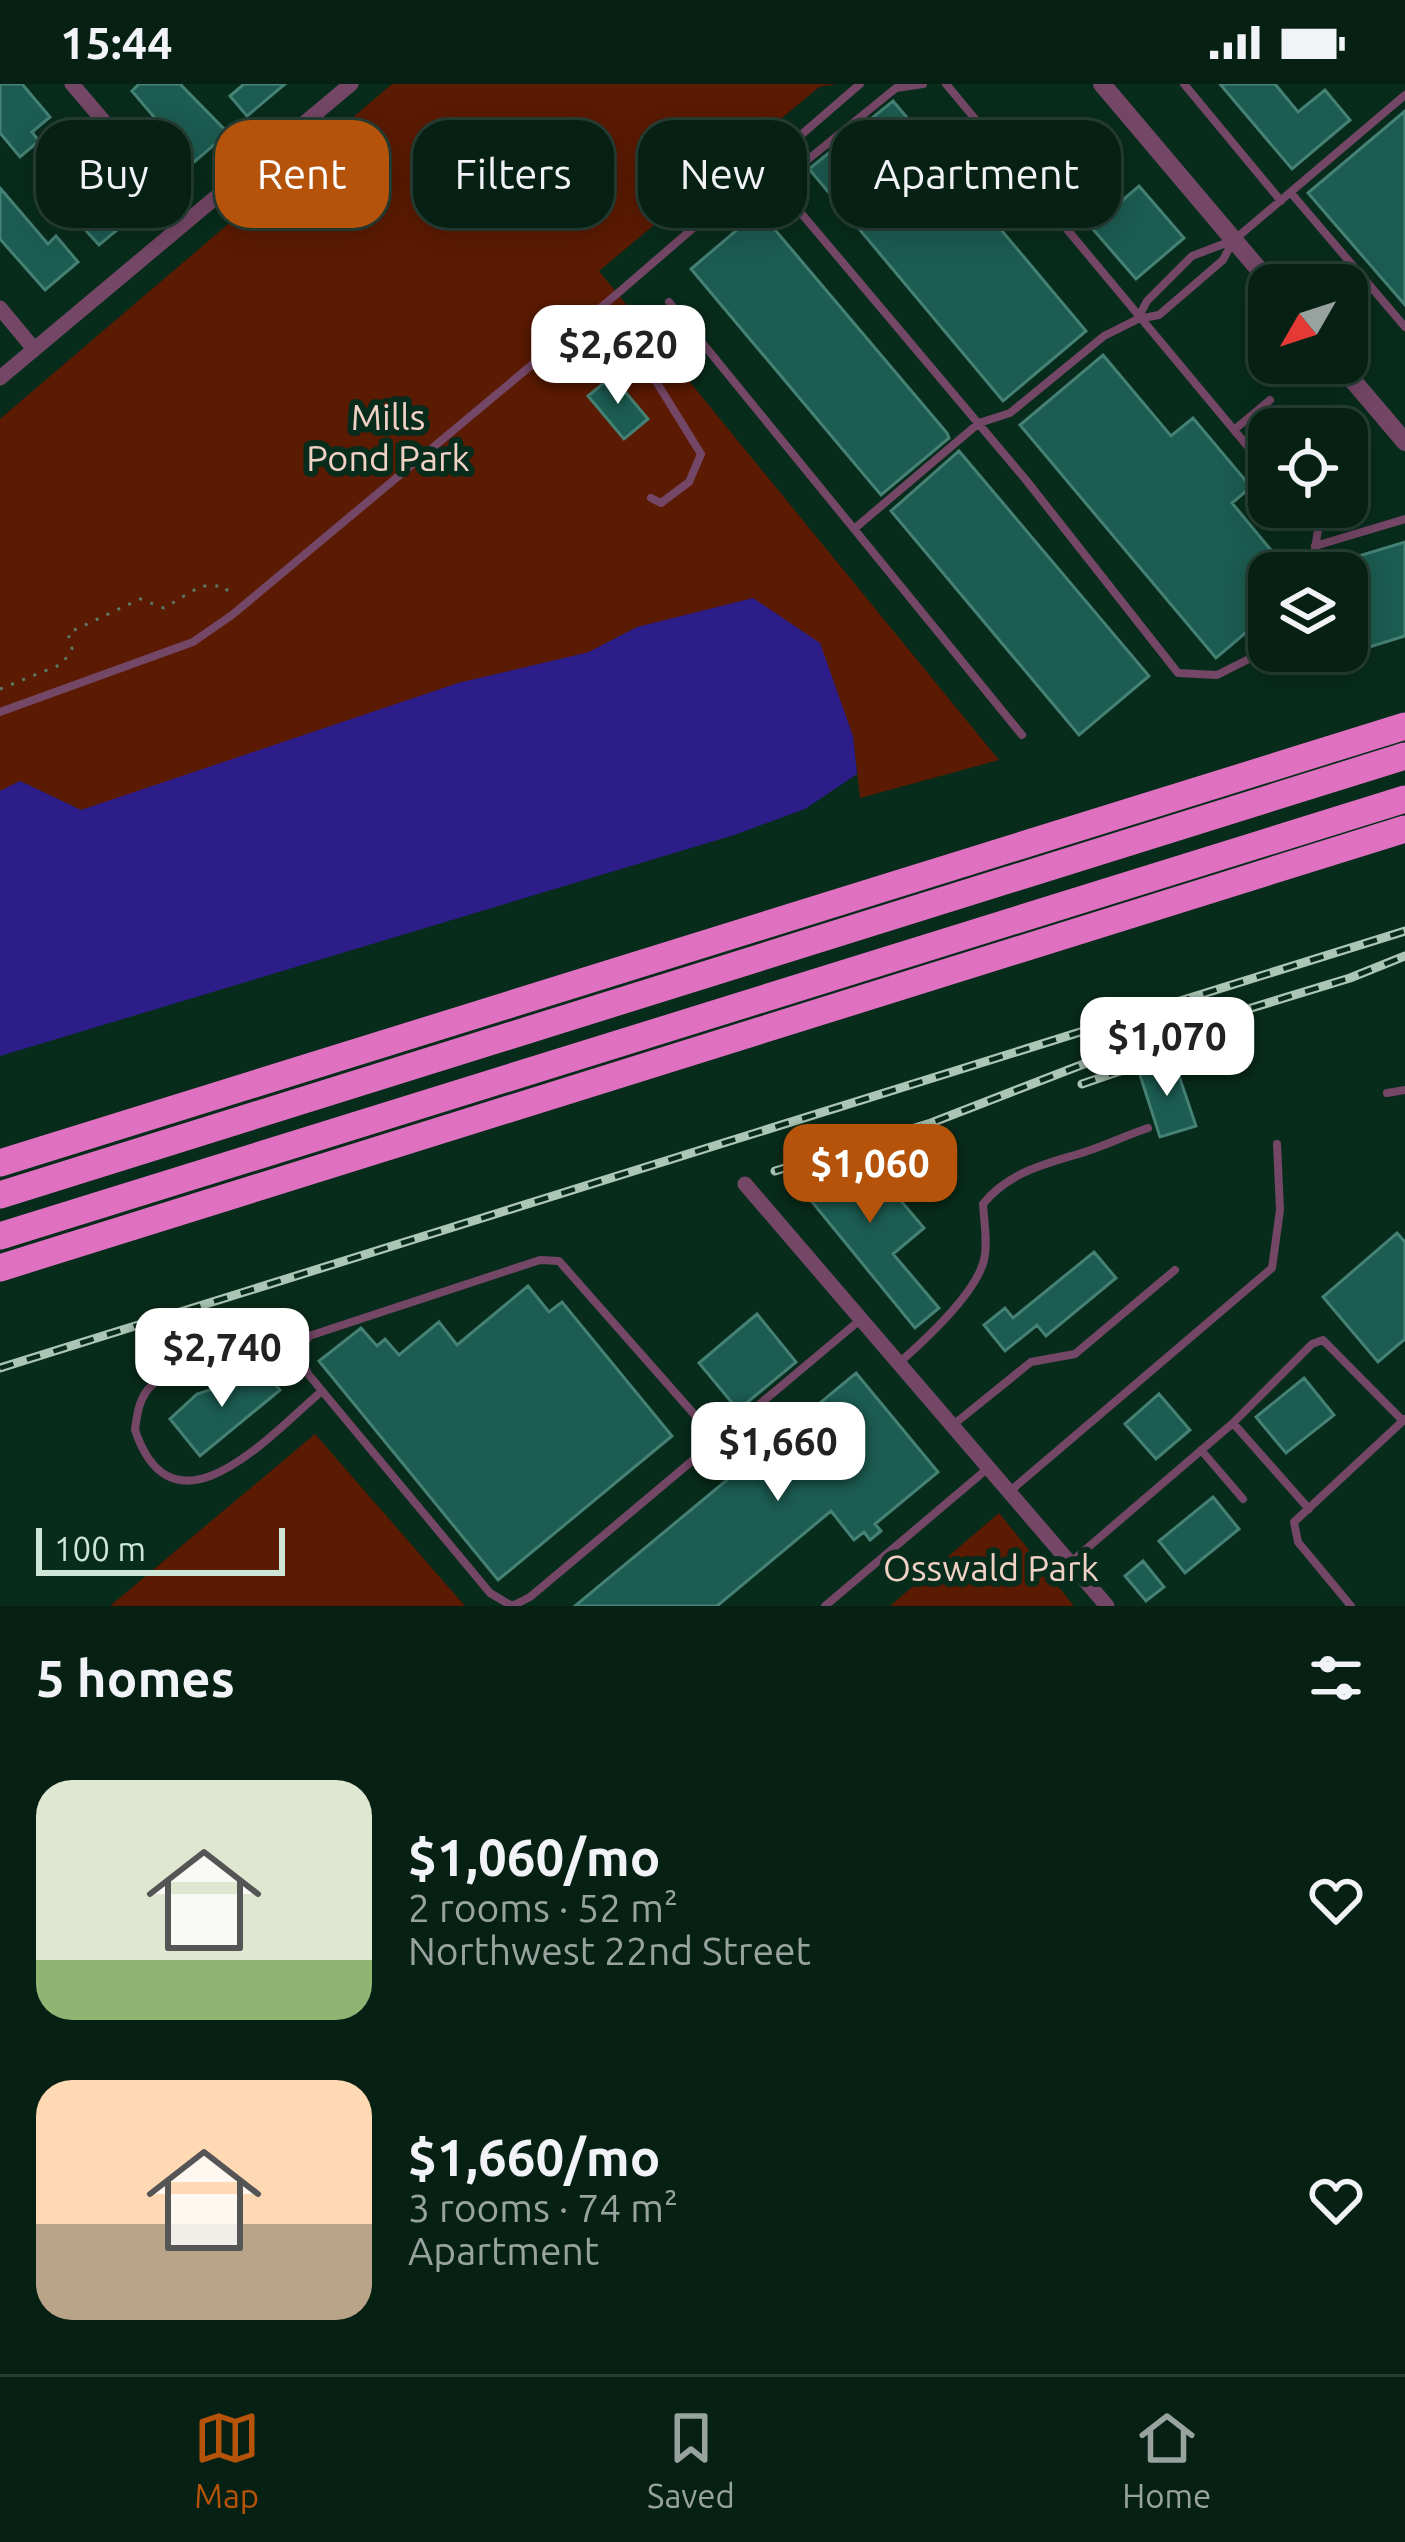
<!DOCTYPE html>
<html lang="en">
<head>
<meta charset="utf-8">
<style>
	body { margin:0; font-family:Ubuntu,sans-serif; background:#142e22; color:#f1f3f6; height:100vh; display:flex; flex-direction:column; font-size:45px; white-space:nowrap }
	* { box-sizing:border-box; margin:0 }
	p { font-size:39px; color:#98a3a0 }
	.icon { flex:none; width:66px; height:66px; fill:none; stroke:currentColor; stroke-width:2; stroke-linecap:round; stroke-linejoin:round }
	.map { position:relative; height:1522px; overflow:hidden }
	.side { display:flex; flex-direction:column; background:#062114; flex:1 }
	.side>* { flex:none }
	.hud { position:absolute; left:36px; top:36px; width:1335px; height:108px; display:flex; gap:24px }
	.needle { width:78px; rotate:231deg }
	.buttons { position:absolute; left:1248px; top:180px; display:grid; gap:24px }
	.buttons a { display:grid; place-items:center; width:120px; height:120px; border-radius:24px; background:#062114; box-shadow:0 6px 30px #0003,0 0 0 3px #273e34; font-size:60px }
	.scale { position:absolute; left:36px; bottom:30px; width:249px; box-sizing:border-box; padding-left:12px; border:6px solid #cde6d7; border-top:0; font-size:33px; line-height:42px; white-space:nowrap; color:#cde6d7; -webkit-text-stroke:9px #082c1b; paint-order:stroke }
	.price { position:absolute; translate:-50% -102px; padding:0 27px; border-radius:24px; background:#fff; color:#222; font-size:39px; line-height:78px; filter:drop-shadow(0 3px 6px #0008) }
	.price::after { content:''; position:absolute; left:50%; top:72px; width:36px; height:27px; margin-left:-18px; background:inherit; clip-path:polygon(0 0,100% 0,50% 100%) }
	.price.on { background:#b45309; color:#fff }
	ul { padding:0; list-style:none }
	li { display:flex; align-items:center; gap:36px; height:300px; padding:0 36px }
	li span { display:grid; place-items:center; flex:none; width:336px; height:240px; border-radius:36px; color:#555 }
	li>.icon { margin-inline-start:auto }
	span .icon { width:144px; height:144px; fill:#fffc; stroke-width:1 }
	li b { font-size:51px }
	h2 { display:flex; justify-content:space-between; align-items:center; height:144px; padding:0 36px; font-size:51px }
	.pill { padding:0 42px; border-radius:36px; background:#062114; box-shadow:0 6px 30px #0003,0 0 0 3px #273e34; font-size:42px; line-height:108px }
	.pill.on { background:#b45309; color:#fff }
	.status { display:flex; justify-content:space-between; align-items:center; height:84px; padding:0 60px; background:#062114; direction:ltr }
	.status svg { height:33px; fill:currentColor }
	.dock { display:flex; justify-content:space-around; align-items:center; height:168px; border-top:3px solid #273e34; background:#062114; font-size:33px; color:#98a3a0 }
	.dock a { display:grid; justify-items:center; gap:6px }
	.dock .on { color:#b45309 }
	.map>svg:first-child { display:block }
	.green { fill:#5b1a02 }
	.water { fill:#2c1d89 }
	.building { fill:#1c5c51; stroke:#458175; stroke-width:3 }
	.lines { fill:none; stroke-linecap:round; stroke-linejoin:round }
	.path { stroke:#5a7969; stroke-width:3; stroke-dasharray:3 9; stroke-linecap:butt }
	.service { stroke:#744766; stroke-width:8 }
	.minor { stroke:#744766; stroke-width:15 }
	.tertiary { stroke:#744766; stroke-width:18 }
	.motorway { stroke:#e071c1; stroke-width:27 }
	.rail-casing { stroke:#abc6b6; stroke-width:9 }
	.rail { stroke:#082c1b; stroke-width:4.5; stroke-dasharray:14; stroke-linecap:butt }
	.labels { text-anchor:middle; stroke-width:12; stroke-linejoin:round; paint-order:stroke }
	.park-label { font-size:36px; fill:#f1d1c6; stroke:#082c1b }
</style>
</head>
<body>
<div class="status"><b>15:44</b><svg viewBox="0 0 49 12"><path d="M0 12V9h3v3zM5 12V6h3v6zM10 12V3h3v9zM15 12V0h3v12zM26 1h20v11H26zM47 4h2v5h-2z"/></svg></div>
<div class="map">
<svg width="1405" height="1522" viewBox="0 0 1405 1522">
	<rect width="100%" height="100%" fill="#082c1b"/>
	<path class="green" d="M 392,0 L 837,0 L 819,3 L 599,187 L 999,676 L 860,714 L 853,652 L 637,543 L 589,568 L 81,726 L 20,697 L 0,707 L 0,335 Z
		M 315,1350 L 465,1522 L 109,1522 L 110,1522 Z
		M 999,1429 L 1074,1522 L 890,1522 Z"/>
	<path class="water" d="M 753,514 L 820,559 L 853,652 L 857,690 L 805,725 L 734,751 L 0,972 L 0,707 L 20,697 L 81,726 L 458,599 L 589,568 L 637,543 Z"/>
	<path class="building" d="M 0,0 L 22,0 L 50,33 L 32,48 L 39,57 L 20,73 L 0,49 Z
		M 139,0 L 180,0 L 228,49 L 193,79 L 132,7 Z
		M 244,0 L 285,0 L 247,32 L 230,12 Z
		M 1220,0 L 1275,0 L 1298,28 L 1325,6 L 1350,36 L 1292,85 Z
		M 893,17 L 1086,247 L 1003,317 L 809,85 Z
		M 1405,27 L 1405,221 L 1308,109 Z
		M 84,73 L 134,132 L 99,161 L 40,96 L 58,80 L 65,88 Z
		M 1139,102 L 1184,154 L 1136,195 L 1091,143 Z
		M 0,104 L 48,160 L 56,152 L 78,178 L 45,206 L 0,155 Z
		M 759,127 L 947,349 L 949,354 L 881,411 L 691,185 Z
		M 1103,271 L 1171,352 L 1193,334 L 1251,403 L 1232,419 L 1290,489 L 1269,489 L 1269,529 L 1216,574 L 1020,341 Z
		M 612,292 L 648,335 L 624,355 L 588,312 Z
		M 959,367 L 1149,592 L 1079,651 L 891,427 Z
		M 1405,458 L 1405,552 L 1347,570 L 1347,506 L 1350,505 L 1342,477 Z
		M 1174,977 L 1196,1042 L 1160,1053 L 1139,988 Z
		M 869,1068 L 880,1079 L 873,1084 L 924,1144 L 893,1170 L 939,1224 L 915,1244 L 791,1092 Z
		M 1397,1149 L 1405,1158 L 1405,1255 L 1378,1278 L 1323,1213 Z
		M 1094,1168 L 1116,1194 L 1046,1252 L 1037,1241 L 1005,1267 L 984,1241 L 1005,1224 L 1013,1234 Z
		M 528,1202 L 549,1228 L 562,1218 L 672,1352 L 498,1496 L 319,1277 L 361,1244 L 377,1262 L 385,1255 L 399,1271 L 439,1238 L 457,1261 Z
		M 757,1230 L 796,1278 L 738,1326 L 699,1279 Z
		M 264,1288 L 280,1306 L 200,1372 L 170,1335 L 197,1310 Z
		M 856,1289 L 938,1388 L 875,1440 L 881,1447 L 870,1456 L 864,1448 L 854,1456 L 831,1427 L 717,1522 L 575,1522 Z
		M 1304,1294 L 1334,1331 L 1286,1369 L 1256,1333 Z
		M 1159,1310 L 1190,1346 L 1156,1375 L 1125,1340 Z
		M 1213,1413 L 1239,1445 L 1185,1489 L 1159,1457 Z
		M 1143,1477 L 1164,1503 L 1146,1517 L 1125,1492 Z"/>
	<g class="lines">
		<path class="path" d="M 0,605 L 62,580 L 72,565 L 68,549 L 140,515 L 164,524 L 201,502 L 224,502 L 232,513"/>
		<path class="service" d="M 923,0 L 896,4 L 795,86 L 790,116 L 1026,396 L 1178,589 L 1217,591 L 1269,565
			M 946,0 L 1269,388
			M 1184,0 L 1281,117
			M 1291,109 L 1405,243
			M 669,218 L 1022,651
			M 597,226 L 657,299 L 701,370 L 689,398 L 661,419 L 651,414
			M 1138,234 L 1147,217 L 1192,172 L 1234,156 L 1405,11
			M 1234,346 L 1270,316
			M 1298,423 L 1318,446 L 1311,489
			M 854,445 L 979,339 L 1010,329 L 1104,252 L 1138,235 L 1159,231 L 1223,176 L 1233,157
			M 1315,462 L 1405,435
			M 0,628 L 193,558 L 232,531 L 618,209 L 860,0
			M 1387,1009 L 1405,1006
			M 309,1252 C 269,1262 180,1275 152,1301 C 139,1313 137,1330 135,1346 C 174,1462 273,1348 322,1307
			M 900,1278 C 925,1256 976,1209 984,1176 C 988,1159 984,1138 983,1120 C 1007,1090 1041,1081 1075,1071 C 1100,1064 1124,1052 1148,1044
			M 1233,1339 L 1312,1260 L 1323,1256 L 1403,1337
			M 953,1341 L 1031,1278 L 1075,1270 L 1175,1186
			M 716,1355 L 559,1177 L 540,1176 L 309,1252 L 299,1268 L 308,1290 L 490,1509 L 512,1522 L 530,1513 L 860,1236
			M 1201,1366 L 1243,1415
			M 1010,1407 L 1272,1184 L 1280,1126 L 1277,1060
			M 1071,1478 L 1233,1339 L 1309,1425
			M 825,1522 L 987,1385
			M 1351,1522 L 1298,1458 L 1294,1438 L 1405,1335"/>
		<path class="minor" d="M 72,0 L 188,136
			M 0,224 L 34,265
			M 0,294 L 351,0
			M 745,1100 L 1107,1522"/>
		<path class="tertiary" d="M 1102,0 L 1272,201
			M 1338,279 L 1405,358"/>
		<path class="motorway" d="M 0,1079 L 1405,642
			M 0,1111 L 1405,672
			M 0,1152 L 1405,715
			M 0,1184 L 1405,745"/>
		<defs>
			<path id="rail" d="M 1082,1000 L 1126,985
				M 775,1087 L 931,1039 L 1146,956 L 1350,894 L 1405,872
				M 0,1284 L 1405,847"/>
		</defs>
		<use href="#rail" class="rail-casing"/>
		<use href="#rail" class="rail"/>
	</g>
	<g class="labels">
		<g class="park-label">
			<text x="388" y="346">Mills<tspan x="388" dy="41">Pond Park</tspan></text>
			<text x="991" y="1497">Osswald Park</text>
		</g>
	</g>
</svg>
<div class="buttons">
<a><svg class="needle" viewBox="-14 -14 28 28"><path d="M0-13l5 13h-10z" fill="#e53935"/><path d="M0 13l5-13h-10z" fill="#98a3a0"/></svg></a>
<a><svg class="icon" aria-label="locate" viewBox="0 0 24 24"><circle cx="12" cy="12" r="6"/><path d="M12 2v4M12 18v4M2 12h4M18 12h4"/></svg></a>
<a><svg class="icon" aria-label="layers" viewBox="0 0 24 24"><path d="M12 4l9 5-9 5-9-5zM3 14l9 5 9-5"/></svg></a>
</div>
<div class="scale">100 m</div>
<b class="price" style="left:618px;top:323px">$2,620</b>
<b class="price" style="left:1167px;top:1015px">$1,070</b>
<b class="price on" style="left:870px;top:1142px">$1,060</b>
<b class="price" style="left:222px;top:1326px">$2,740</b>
<b class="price" style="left:778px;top:1420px">$1,660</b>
<div class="hud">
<a class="pill">Buy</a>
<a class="pill on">Rent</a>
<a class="pill">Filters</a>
<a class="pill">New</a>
<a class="pill">Apartment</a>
</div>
</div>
<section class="side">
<h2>5 homes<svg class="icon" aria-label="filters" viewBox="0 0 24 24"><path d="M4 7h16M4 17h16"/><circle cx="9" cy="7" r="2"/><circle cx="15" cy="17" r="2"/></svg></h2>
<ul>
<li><span style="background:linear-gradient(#dfe7d0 75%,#8fb573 0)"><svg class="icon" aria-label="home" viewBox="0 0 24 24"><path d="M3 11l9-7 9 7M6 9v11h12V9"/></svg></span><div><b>$1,060/mo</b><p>2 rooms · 52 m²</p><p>Northwest 22nd Street</p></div><svg class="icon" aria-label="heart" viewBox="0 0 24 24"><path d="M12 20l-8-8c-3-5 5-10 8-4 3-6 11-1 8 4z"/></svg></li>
<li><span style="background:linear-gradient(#ffd9b3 60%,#b9a48a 0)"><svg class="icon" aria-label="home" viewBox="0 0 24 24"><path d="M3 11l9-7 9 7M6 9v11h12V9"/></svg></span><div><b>$1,660/mo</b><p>3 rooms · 74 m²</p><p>Apartment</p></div><svg class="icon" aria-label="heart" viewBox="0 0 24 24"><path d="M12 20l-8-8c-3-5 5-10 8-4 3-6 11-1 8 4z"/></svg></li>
</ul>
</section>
<nav class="dock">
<a class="on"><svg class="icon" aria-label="map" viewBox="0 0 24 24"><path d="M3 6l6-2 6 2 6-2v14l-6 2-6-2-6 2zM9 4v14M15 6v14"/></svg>Map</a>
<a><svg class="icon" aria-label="saved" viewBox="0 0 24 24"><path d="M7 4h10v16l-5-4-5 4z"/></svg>Saved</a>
<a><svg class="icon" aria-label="home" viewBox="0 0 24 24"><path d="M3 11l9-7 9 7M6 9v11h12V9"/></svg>Home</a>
</nav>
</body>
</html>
